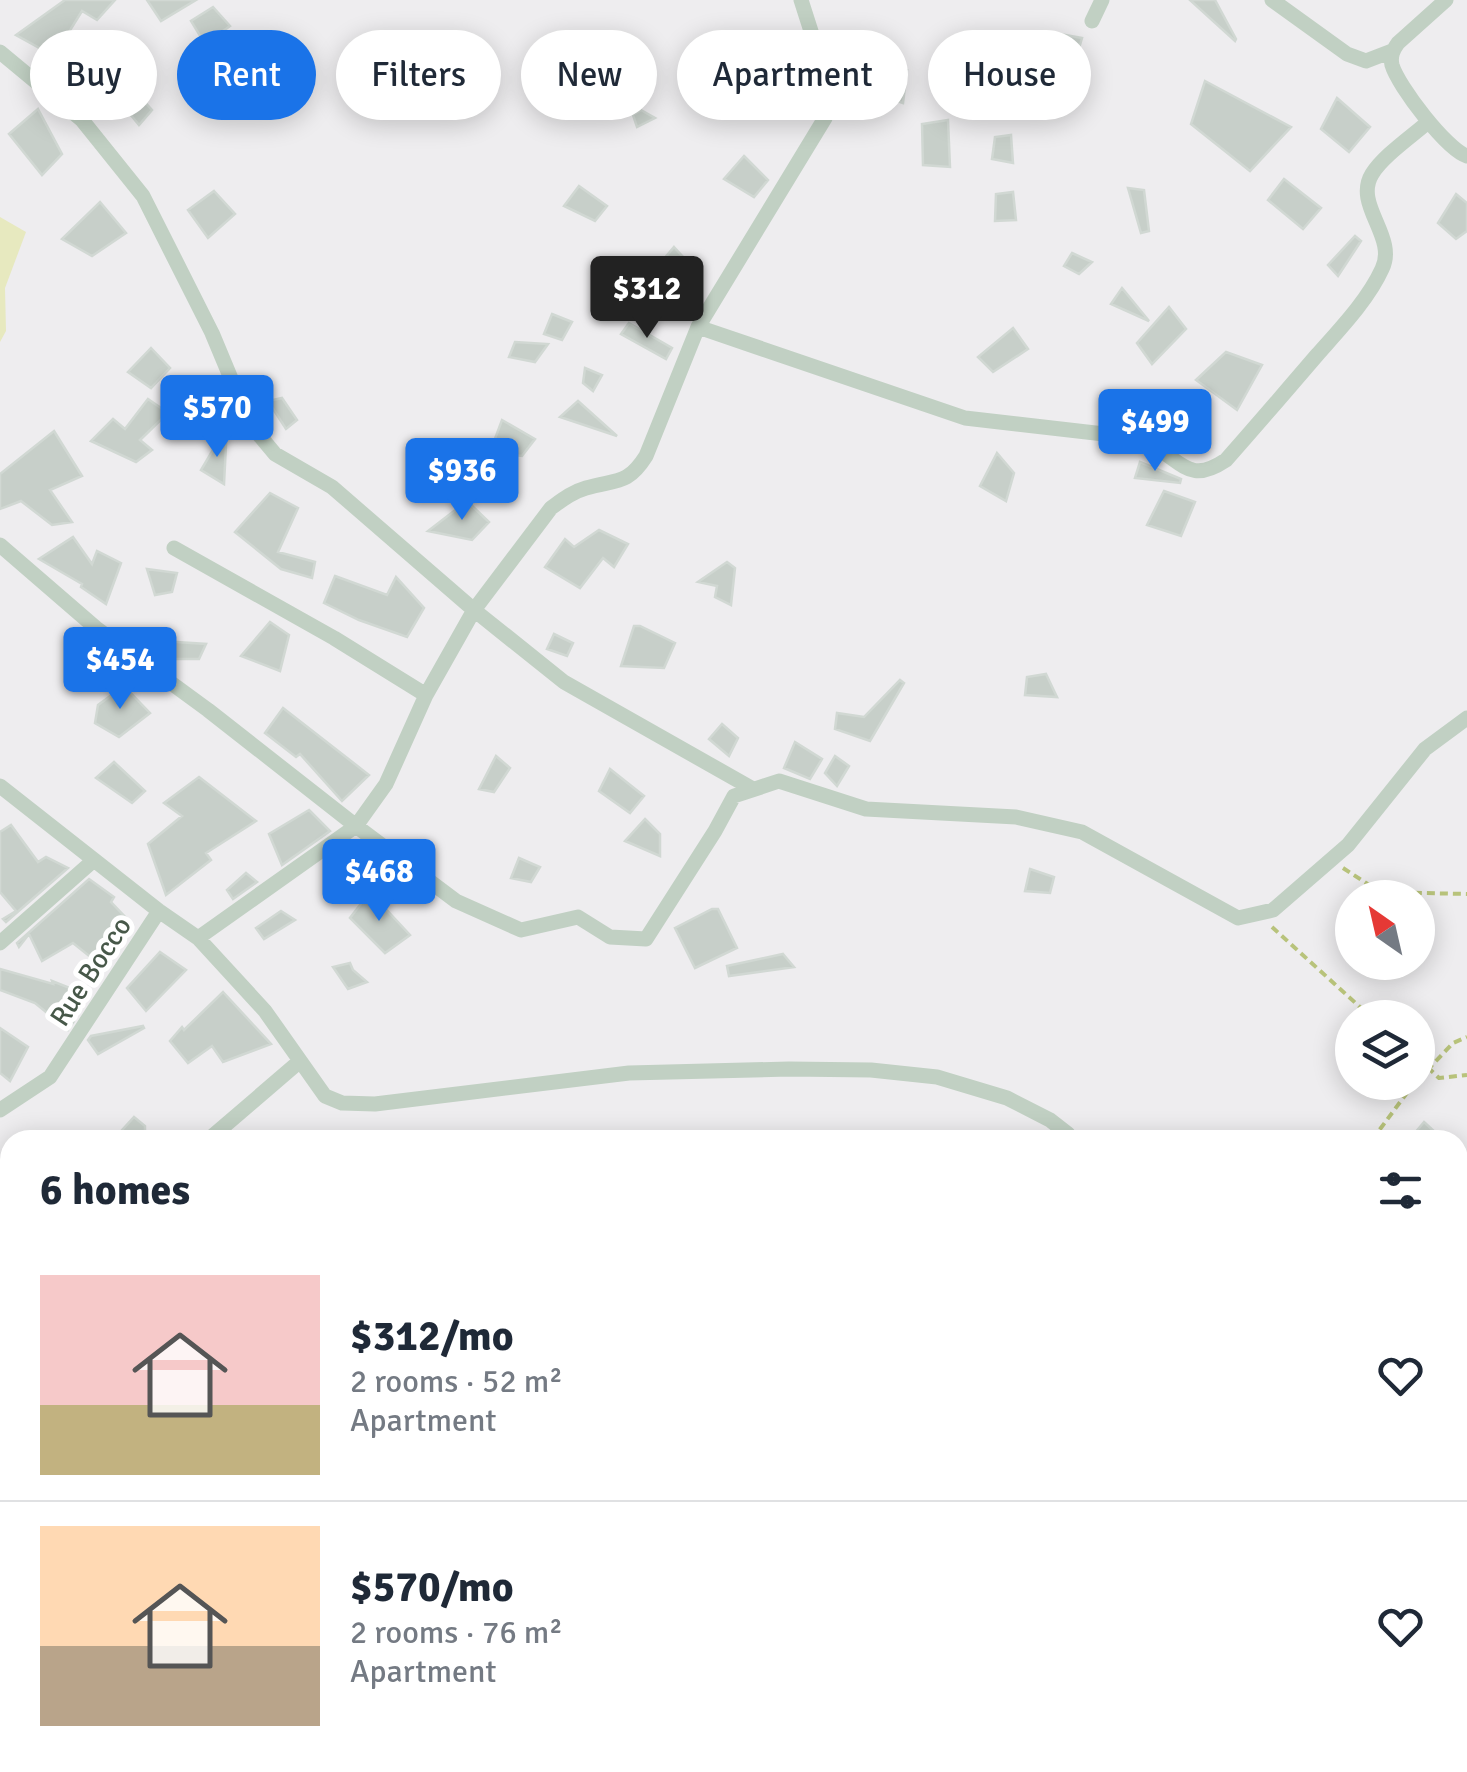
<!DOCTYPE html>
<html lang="en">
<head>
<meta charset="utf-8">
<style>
	body { margin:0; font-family:Signika,sans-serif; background:#f6f6f7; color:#1f2937; height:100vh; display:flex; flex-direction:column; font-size:38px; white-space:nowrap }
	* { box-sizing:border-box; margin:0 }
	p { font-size:32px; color:#747a83 }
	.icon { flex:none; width:55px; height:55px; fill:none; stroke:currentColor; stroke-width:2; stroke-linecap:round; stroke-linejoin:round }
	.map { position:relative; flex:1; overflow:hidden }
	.panel { position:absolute; left:0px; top:1130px; width:1468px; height:642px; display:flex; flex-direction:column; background:#fff; border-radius:30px 30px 0 0; box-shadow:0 5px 25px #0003 }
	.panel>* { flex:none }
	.guide { position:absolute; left:30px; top:30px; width:1408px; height:90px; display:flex; gap:20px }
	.needle { width:65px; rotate:326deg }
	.fabs { position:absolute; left:1335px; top:880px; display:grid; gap:20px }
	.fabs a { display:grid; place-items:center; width:100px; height:100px; border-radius:50%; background:#fff; box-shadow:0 5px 25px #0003; font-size:50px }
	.price { position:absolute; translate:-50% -85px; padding:0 22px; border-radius:10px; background:#1a73e8; color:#fff; font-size:32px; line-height:65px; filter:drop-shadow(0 2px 5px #0008) }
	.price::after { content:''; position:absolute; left:50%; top:60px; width:30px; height:22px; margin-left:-15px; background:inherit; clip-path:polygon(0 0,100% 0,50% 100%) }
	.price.current { background:#222; color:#fff }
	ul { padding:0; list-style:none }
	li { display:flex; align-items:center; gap:30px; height:250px; padding:0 40px }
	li+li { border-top:2px solid #e0e1e3 }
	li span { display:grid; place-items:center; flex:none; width:280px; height:200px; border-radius:0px; color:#555 }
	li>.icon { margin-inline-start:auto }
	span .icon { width:120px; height:120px; fill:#fffc; stroke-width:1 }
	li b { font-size:42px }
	h2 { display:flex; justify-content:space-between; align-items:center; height:120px; padding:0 40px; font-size:42px }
	.pill { padding:0 35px; border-radius:45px; background:#fff; box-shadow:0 5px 25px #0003; font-size:35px; line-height:90px }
	.pill.current { background:#1a73e8; color:#fff }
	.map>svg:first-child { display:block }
	.green { fill:#e7e9bf }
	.building { fill:#c7cfc9; stroke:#d1d8d3; stroke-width:2.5 }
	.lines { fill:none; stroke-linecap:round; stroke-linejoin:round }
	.path { stroke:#b8c37b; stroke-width:4; stroke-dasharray:8 5; stroke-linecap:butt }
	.minor { stroke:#c1d0c3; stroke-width:15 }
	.labels { text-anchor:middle; stroke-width:10; stroke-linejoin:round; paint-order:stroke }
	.street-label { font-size:28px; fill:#475849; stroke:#fff }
</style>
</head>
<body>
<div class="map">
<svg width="1467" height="1772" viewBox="0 0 1467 1772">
	<rect width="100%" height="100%" fill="#eeedef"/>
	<path class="green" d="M 0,217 L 26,232 L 5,288 L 6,331 L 0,342 Z"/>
	<path class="building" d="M 65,0 L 115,0 L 97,20 L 82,11 L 54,56 L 16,35 Z
		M 147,0 L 196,0 L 161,21 Z
		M 1190,0 L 1215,0 L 1236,39 L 1235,41 Z
		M 213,7 L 230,26 L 205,44 L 191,21 Z
		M 1060,34 L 1082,38 L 1068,86 L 1062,54 L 1055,52 Z
		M 891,68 L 907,70 L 903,103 L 888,98 Z
		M 121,76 L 152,110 L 139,125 L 104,82 Z
		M 1205,81 L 1291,127 L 1250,171 L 1191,124 Z
		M 1337,98 L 1370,127 L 1349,152 L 1321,129 Z
		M 38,109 L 62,154 L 42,175 L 9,134 Z
		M 641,110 L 655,118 L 637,127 L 633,115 Z
		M 948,120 L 950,167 L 923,165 L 922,124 Z
		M 1011,135 L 1013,163 L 992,159 L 995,137 Z
		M 744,156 L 768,180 L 754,197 L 724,179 Z
		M 1284,179 L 1321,208 L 1303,229 L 1268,200 Z
		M 579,186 L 607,206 L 595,221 L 564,206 Z
		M 1128,188 L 1144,190 L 1149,231 L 1141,233 Z
		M 214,191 L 235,214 L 208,238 L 188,210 Z
		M 1013,192 L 1016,220 L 995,221 L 996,194 Z
		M 1456,194 L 1467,203 L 1467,231 L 1456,239 L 1438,223 Z
		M 100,202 L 126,233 L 92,256 L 62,239 Z
		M 1355,236 L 1361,241 L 1338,276 L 1328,265 Z
		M 674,247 L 684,258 L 668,285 L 652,273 Z
		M 1072,253 L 1092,262 L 1079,274 L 1064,266 Z
		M 1122,288 L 1149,321 L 1111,304 Z
		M 1169,307 L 1186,329 L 1152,364 L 1137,343 Z
		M 552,314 L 572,322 L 562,340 L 544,334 Z
		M 629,323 L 672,348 L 666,359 L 621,334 Z
		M 1013,328 L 1028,349 L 993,372 L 978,357 Z
		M 515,342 L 548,344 L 535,362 L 509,357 Z
		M 151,348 L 170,368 L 151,388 L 128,372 Z
		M 1226,352 L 1262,365 L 1237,410 L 1196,380 Z
		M 585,368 L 602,375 L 593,391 L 583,383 Z
		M 282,398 L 297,420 L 286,429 L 268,401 Z
		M 148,399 L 168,413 L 140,440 L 152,450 L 136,462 L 91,441 L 113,419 L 125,429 Z
		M 578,401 L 617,436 L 560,417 Z
		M 502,420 L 535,439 L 522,456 L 490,452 Z
		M 227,426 L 224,484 L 201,470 Z
		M 54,431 L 82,476 L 50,490 L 72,522 L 52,525 L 21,501 L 0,509 L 0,474 Z
		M 997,453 L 1014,473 L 1006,501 L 980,486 Z
		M 1140,462 L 1181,479 L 1180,483 L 1135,478 Z
		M 1164,491 L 1195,502 L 1181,536 L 1147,525 Z
		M 270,493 L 298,508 L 278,552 L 315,562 L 312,578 L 281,569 L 235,532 Z
		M 467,501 L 489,522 L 472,540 L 428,531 Z
		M 599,530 L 628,544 L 614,567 L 603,558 L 580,588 L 545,567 L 565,539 L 574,547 Z
		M 73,537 L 92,564 L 97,551 L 121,563 L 106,604 L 81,587 L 82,584 L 39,559 Z
		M 727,562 L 735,568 L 731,605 L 715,597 L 717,586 L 698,582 Z
		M 147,569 L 177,573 L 172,592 L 155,595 Z
		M 335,576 L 387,595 L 396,577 L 424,608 L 407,637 L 359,620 L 324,603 Z
		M 270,622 L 289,635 L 280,671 L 241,656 Z
		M 634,626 L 640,626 L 675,643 L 664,668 L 621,666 Z
		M 554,634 L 573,643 L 567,656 L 547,649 Z
		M 161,641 L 206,644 L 199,659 L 159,659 Z
		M 1046,674 L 1057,697 L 1025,695 L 1027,677 Z
		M 900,680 L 904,683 L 870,741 L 835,729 L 837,713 L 864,717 Z
		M 124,686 L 150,713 L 119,737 L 95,723 L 98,705 Z
		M 283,708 L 369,775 L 342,801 L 300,754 L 296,757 L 265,733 Z
		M 722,724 L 738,738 L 729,756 L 709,739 Z
		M 795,742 L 822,759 L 810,779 L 784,768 Z
		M 496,756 L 510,768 L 494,792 L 479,789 Z
		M 835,756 L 849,766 L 837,786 L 825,773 Z
		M 114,762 L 145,791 L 132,803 L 96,778 Z
		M 610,769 L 644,796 L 630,813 L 599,791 Z
		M 199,777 L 256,821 L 206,853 L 211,860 L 166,895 L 148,844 L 182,816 L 164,803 Z
		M 309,810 L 330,831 L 282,865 L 269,834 Z
		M 645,819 L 660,834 L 660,856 L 625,841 Z
		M 11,825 L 38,862 L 46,857 L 68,868 L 6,922 L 3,919 L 16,911 L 0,892 L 0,832 Z
		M 519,858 L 540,867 L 531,882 L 511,878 Z
		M 1030,869 L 1054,877 L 1050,893 L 1025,891 Z
		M 246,873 L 257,882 L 233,899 L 227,890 Z
		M 89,879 L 114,897 L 111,902 L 133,925 L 103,967 L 73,943 L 42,961 L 29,934 L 19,947 L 17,943 Z
		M 370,892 L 410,935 L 385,953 L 350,918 Z
		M 712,909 L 718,909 L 737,948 L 695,968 L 675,928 Z
		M 281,911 L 295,920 L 264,939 L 256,928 Z
		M 160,952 L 186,970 L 146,1011 L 127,988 Z
		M 783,954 L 794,967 L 729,976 L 727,966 Z
		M 350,963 L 353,970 L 367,982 L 348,989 L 333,967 Z
		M 0,969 L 53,984 L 52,981 L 75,990 L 74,1021 L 68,1030 L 35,1003 L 0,990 Z
		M 223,992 L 271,1044 L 223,1062 L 212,1046 L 188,1063 L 170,1041 L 182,1027 L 184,1030 Z
		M 143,1026 L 144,1028 L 98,1054 L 88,1040 L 91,1036 Z
		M 0,1028 L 28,1047 L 10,1081 L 0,1073 Z
		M 134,1117 L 145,1126 L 145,1132 L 137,1140 L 113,1140 Z
		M 1424,1122 L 1436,1133 L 1429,1140 L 1422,1140 L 1414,1134 Z"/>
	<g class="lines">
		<path class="path" d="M 1343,868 L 1380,892 L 1467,894
			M 1272,927 L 1372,1018
			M 1418,1058 L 1439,1078 L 1467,1075
			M 1418,1080 L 1453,1043 L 1467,1037
			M 1372,1140 L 1415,1082
			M 1458,1209 L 1467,1224
			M 1458,1515 L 1467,1522
			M 514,1772 L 516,1762
			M 1010,1772 L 1019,1762"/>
		<path class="minor" d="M 1272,0 L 1347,54 L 1366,61 L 1392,51
			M 1446,0 L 1398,43 C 1393,50 1390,56 1392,65 C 1398,86 1447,150 1467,156
			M 1092,21 L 1102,0
			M 0,52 L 82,120 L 143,196 L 212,333 L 250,424 L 275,454 L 332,487 L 474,610 L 564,682 L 753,789
			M 698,327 L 965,418 L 1130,437 C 1137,440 1146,442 1153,446 C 1184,463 1190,484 1226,460 C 1257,425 1287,390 1317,355 C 1339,330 1368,300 1382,269 C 1398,237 1353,205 1372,174 C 1383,156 1411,137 1428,122
			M 0,545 L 96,628 L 208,710 L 356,826 L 456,901 L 521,930 L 578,917 L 610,937 L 646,939 L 715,831 L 734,796 L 779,781 L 866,809 L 1016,817 L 1082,832 L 1238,918 L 1273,910 L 1348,845 L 1425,749 L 1467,718
			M 174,548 L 334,638 L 426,695
			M 0,786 L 159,911 L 198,938 L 265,1011 L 325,1096 L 342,1103 L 375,1104 L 629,1073 L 789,1069 L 871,1070 L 937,1077 L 1007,1098 L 1050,1120 L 1068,1134 L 1071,1140
			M 198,938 L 356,826 L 386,784 L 426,695 L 474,610 L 551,508 C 562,500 572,492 586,488 C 616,479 627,486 646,456 L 698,327 L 825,118 L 829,101 L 826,78 L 801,0
			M 0,943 L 94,860
			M 0,1110 L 50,1077 L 159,911
			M 208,1140 L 300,1061
			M 0,1350 L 10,1353
			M 0,1658 L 10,1670
			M 99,1762 L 108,1772"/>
	</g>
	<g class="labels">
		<g class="street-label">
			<text transform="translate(90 971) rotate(-57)" y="10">Rue Bocco</text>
		</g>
	</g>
</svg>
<div class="fabs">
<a><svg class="needle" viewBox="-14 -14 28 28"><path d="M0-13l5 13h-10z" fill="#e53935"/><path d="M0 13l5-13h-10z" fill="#747a83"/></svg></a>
<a><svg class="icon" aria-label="layers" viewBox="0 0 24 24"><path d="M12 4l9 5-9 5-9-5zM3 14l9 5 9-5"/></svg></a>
</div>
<b class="price current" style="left:647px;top:341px">$312</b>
<b class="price" style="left:217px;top:460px">$570</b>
<b class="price" style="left:1155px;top:474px">$499</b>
<b class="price" style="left:462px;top:523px">$936</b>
<b class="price" style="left:120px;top:712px">$454</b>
<b class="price" style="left:379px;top:924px">$468</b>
<div class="guide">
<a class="pill">Buy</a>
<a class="pill current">Rent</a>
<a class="pill">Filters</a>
<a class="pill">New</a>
<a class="pill">Apartment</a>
<a class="pill">House</a>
</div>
<section class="panel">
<h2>6 homes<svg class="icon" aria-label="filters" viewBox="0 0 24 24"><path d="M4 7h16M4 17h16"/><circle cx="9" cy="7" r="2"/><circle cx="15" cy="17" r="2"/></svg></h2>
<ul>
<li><span style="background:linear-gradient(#f6c9c9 65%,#c2b280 0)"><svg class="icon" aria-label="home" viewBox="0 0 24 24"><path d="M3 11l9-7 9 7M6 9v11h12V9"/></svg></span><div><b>$312/mo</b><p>2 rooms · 52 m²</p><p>Apartment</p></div><svg class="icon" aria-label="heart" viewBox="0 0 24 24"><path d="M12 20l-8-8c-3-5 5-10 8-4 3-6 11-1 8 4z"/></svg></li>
<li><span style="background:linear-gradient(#ffd9b3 60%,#b9a48a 0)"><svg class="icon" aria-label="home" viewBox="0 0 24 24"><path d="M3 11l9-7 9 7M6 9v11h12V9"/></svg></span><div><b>$570/mo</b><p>2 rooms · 76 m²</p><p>Apartment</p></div><svg class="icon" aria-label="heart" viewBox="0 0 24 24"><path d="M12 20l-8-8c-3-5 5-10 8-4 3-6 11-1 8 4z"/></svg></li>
</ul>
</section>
</div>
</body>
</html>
